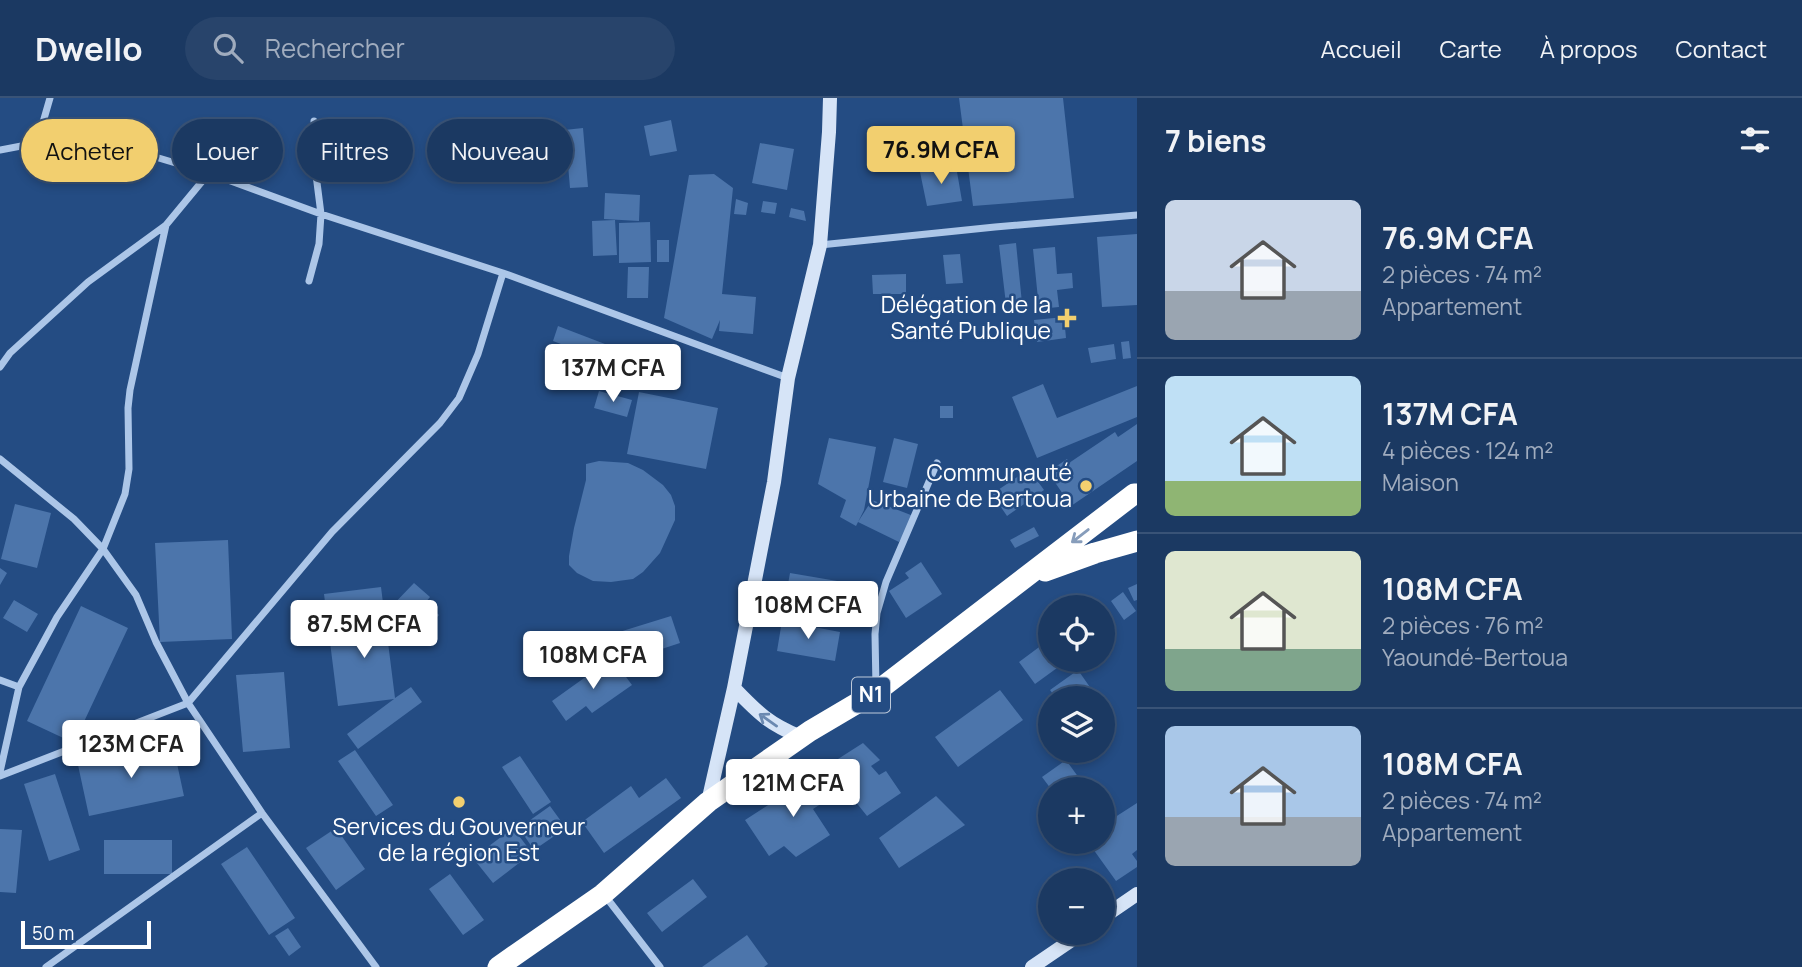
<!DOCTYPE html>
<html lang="fr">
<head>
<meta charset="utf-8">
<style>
	body { margin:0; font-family:Manrope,sans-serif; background:#28446b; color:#f1f3f6; height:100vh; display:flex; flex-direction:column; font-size:26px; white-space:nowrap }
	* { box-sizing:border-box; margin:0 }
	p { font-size:23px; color:#a0acbe }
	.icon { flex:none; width:38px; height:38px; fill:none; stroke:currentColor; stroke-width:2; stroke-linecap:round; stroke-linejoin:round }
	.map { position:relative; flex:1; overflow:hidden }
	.sheet { display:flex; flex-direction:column; background:#1b3962; width:665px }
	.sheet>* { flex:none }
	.banner { position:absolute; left:21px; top:21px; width:665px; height:63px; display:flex; gap:14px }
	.tools { position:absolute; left:1038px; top:497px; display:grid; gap:14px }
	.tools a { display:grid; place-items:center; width:77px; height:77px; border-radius:50%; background:#1b3962; box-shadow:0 4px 10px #0003,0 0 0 2px #395377; font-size:35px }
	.scale { position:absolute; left:21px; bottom:18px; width:130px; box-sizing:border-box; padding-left:7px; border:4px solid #fff; border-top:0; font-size:19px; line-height:24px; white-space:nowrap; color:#fff; -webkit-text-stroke:5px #244c83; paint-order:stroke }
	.price { position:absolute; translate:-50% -60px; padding:0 16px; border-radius:7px; background:#fff; color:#222; font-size:23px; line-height:46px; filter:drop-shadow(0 2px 4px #0008) }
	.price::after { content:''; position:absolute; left:50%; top:42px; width:21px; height:16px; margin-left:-10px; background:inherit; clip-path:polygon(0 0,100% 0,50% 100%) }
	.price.active { background:#f2cf6f; color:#111 }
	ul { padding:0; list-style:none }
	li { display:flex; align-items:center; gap:21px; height:175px; padding:0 28px }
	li+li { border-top:2px solid #395377 }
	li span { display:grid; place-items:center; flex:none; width:196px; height:140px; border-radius:10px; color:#555 }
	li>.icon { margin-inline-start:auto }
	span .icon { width:84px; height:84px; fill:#fffc; stroke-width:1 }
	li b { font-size:30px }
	h2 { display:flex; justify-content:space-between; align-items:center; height:84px; padding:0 28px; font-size:30px }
	.pill { padding:0 24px; border-radius:32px; background:#1b3962; box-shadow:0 4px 10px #0003,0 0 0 2px #395377; font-size:24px; line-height:63px }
	.pill.active { background:#f2cf6f; color:#111 }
	header { display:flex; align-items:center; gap:42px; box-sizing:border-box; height:98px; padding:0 35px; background:#1b3962; border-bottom:2px solid #395377 }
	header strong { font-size:33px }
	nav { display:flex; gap:38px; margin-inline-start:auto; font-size:24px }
	.search { width:490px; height:63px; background:#28446b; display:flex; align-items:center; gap:18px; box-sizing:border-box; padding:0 24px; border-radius:38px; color:#a0acbe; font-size:26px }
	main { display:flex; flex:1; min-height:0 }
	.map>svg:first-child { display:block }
	.building { fill:#4c75ab }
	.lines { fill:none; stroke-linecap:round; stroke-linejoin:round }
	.street { stroke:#acc6e8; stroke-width:7 }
	.secondary { stroke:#d6e4f7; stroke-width:14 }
	.highway { stroke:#fff; stroke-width:21 }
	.oneway { stroke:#879dbb }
	.oneway2 { stroke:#6b89b1 }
	.poi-dot { fill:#f2cf6f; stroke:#244c83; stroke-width:2.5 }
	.labels { text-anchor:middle; stroke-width:5; stroke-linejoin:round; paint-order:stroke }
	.shield { fill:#244c83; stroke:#bdc9da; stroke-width:2 }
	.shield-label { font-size:21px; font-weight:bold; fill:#fff }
	.poi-label { font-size:23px; fill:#fff; stroke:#244c83; text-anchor:end }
</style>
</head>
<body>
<header>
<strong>Dwello</strong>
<div class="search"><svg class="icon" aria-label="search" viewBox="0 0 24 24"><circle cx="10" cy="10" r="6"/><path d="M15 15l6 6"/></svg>Rechercher</div>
<nav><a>Accueil</a><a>Carte</a><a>À propos</a><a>Contact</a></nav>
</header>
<main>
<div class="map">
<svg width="1137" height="869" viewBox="0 0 1137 869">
	<rect width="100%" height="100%" fill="#244c83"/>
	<path class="building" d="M 959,0 L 1063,0 L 1074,100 L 973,108 Z
		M 671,22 L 677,53 L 650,58 L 644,28 Z
		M 583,30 L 588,89 L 570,90 L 567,55 L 557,55 L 555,33 Z
		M 760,45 L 794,51 L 787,92 L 752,85 Z
		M 956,68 L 962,103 L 927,108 L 920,74 Z
		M 714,76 L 733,90 L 722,196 L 756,199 L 753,236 L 719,233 L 720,222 L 712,241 L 664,220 L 689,77 Z
		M 605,95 L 640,97 L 639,123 L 604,121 Z
		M 736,101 L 748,105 L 746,117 L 734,116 Z
		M 763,103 L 777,105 L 775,116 L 761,114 Z
		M 791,110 L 804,113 L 806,123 L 789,119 Z
		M 615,122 L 617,157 L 593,158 L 592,123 Z
		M 650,124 L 651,164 L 619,165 L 619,125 Z
		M 1137,136 L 1137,207 L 1102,209 L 1097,139 Z
		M 657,142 L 669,142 L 669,164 L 657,164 Z
		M 1016,145 L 1022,205 L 1006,206 L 999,147 Z
		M 1055,149 L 1057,176 L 1072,175 L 1073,190 L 1057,192 L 1059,209 L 1039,211 L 1033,151 Z
		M 960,156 L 963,185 L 946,186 L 943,157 Z
		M 628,169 L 649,169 L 648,200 L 627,200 Z
		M 906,176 L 906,196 L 873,196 L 872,177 Z
		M 1064,219 L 1066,240 L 1037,244 L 1034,222 Z
		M 558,228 L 631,256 L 625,272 L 606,265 L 598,286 L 570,276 L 579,253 L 553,243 Z
		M 1129,243 L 1131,260 L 1123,261 L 1121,244 Z
		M 1114,246 L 1116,261 L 1091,265 L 1088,250 Z
		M 1043,286 L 1057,320 L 1137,288 L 1137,319 L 1037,360 L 1012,299 Z
		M 599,293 L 632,302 L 627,319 L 594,310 Z
		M 639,294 L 718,310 L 706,371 L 627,356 Z
		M 940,308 L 953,308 L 953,320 L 940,320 Z
		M 1137,326 L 1137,363 L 1071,408 L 1048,374 L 1067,361 L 1069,365 L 1115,334 L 1118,339 Z
		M 829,340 L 876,349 L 864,412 L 858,424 L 872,402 L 916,419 L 899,444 L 858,424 L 856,428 L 840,419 L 846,402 L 818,386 Z
		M 894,340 L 918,346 L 907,390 L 883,384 Z
		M 599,363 L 628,365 L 643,372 L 663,387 L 671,397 L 675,408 L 675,422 L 660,455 L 643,474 L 633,481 L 611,484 L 593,483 L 577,475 L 569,467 L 569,458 L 574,430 L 586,382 L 586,366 Z
		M 1029,371 L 1044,392 L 1007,418 L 992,396 Z
		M 15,406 L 51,415 L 37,470 L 1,461 Z
		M 1034,429 L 1039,438 L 1015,450 L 1010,442 Z
		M 228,442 L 232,541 L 160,544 L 155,445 Z
		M 921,464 L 942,496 L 906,520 L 889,493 L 909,480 L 905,475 Z
		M 0,470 L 7,475 L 0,487 Z
		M 790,475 L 837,483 L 831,522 L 783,514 Z
		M 414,485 L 430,499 L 425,505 L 439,517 L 419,538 L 389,511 Z
		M 1137,486 L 1137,502 L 1134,503 L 1128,490 Z
		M 381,489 L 395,600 L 411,589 L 422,604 L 358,651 L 347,636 L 394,601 L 338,608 L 324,496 Z
		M 1123,494 L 1136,513 L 1124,522 L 1111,503 Z
		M 14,502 L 38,516 L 27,534 L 3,520 Z
		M 81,508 L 128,530 L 74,645 L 27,623 Z
		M 671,518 L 680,545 L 625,563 L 616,535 Z
		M 782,523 L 840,534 L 835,563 L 777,553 Z
		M 1050,541 L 1050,562 L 1068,562 L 1035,586 L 1019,564 Z
		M 612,560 L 632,587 L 592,615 L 586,608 L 566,623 L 552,603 Z
		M 1078,572 L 1094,595 L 1086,600 L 1056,600 L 1050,592 Z
		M 284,574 L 290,650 L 243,654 L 236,577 Z
		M 1000,592 L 1023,622 L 958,669 L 935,639 Z
		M 863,645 L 880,662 L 871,668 L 879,677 L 886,673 L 901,695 L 867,718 L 827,668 Z
		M 173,647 L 184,698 L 89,718 L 78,667 Z
		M 355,652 L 393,707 L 376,718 L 338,663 Z
		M 520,658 L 551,704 L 533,716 L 502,669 Z
		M 1066,662 L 1087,691 L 1051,691 L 1042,679 Z
		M 818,675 L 833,698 L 813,711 L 830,737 L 796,759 L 784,748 L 769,758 L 745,722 Z
		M 55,676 L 80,752 L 49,763 L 24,686 Z
		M 666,680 L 681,700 L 604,755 L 582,724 L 631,688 L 639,700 Z
		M 936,698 L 965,727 L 899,770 L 879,740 Z
		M 1137,705 L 1137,752 L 1132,756 L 1137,763 L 1137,769 L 1116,783 L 1088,744 L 1102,744 L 1102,714 L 1109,723 Z
		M 550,708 L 566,730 L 534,752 L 519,730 Z
		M 336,730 L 365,771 L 336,792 L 306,750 Z
		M 513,730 L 532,755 L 493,785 L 473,760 Z
		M 0,731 L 22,732 L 16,795 L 0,794 Z
		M 104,742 L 172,742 L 172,776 L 104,776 Z
		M 247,749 L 295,820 L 269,837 L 221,766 Z
		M 450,776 L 484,822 L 463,837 L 429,791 Z
		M 693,781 L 707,799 L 662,834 L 647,815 Z
		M 288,830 L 301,849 L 289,858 L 275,838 Z
		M 747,837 L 768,866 L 764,869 L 702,869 Z"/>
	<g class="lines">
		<path class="street" d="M 37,45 L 50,0
			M 0,52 L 37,45 L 152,58 L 209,75 L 321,116 L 503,175 L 788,280
			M 820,147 L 995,129 L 1137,117
			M 309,183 L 319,146 L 321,116 L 314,61 L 314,23
			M 0,269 L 10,255 L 88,184 L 166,127 L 209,75
			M 0,361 L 74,421 L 103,451 L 136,497 L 156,544 L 188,605 L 262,715 L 376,869
			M 0,582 L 19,589
			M 876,590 L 875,536 L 877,515 L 886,484 L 937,365
			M 0,674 L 19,589 L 57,519 L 103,451 L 125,396 L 129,371 L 128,310 L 130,292 L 166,127
			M 0,678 L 188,605 L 332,434 L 440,325 L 459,300 L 478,256 L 503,175
			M 606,799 L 660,869
			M 46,869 L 262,715"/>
		<path class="secondary" d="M 734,590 C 758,615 769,626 801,639 L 806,636
			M 708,704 L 734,590 L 774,384 L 788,280 L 820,147 L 829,34 L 830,0
			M 1102,820 L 1137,796
			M 1032,869 L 1082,835"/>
		<path class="highway" d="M 1045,473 L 1095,455 L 1137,443
			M 498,869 L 603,796 L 708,704 L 810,633 L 876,594 L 1134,396 L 1137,396"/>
	</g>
	<defs><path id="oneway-shaft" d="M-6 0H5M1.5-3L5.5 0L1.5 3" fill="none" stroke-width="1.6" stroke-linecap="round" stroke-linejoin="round" transform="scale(1.75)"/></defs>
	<use class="oneway" href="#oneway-shaft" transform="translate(1080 438) rotate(142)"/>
	<use class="oneway2" href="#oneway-shaft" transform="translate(768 622) rotate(-145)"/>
	<g class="poi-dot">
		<path d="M1063.5 209.5h7v7h7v7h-7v7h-7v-7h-7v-7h7z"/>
		<circle cx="1086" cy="388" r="7"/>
		<circle cx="459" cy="704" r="7"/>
	</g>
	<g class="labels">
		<rect class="shield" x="852" y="579.5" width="38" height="35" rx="5"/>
		<g class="shield-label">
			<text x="871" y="604">N1</text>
		</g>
		<g class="poi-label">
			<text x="1051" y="215">Délégation de la<tspan x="1051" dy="26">Santé Publique</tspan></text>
			<text x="1072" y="383">Communauté<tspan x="1072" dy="26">Urbaine de Bertoua</tspan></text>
			<text x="459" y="737" text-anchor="middle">Services du Gouverneur<tspan x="459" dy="26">de la région Est</tspan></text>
		</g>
	</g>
</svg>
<div class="tools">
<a><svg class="icon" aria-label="locate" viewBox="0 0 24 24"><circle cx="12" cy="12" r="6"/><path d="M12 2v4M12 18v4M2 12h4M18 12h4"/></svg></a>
<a><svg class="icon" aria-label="layers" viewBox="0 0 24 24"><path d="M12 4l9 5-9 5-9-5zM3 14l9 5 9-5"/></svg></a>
<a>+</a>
<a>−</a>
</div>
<div class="scale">50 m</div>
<b class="price active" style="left:941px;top:88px">76.9M CFA</b>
<b class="price" style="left:613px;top:306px">137M CFA</b>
<b class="price" style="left:808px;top:543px">108M CFA</b>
<b class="price" style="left:364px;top:562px">87.5M CFA</b>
<b class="price" style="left:593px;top:593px">108M CFA</b>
<b class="price" style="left:131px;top:682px">123M CFA</b>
<b class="price" style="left:793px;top:721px">121M CFA</b>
<div class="banner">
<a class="pill active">Acheter</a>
<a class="pill">Louer</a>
<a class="pill">Filtres</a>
<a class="pill">Nouveau</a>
</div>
</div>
<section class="sheet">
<h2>7 biens<svg class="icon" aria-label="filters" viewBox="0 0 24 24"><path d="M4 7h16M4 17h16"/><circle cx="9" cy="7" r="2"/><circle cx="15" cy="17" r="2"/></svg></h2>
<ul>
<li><span style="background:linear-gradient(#c9d6e8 65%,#9aa5b1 0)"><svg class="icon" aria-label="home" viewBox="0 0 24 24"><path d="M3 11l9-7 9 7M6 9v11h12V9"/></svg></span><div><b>76.9M CFA</b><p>2 pièces · 74 m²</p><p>Appartement</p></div></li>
<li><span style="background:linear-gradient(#bfe0f5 75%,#8fb573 0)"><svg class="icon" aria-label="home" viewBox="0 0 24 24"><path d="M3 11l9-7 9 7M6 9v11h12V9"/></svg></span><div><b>137M CFA</b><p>4 pièces · 124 m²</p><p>Maison</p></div></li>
<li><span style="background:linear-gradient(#dfe7d0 70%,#7fa58c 0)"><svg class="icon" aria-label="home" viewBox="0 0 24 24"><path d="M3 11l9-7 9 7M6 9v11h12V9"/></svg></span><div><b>108M CFA</b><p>2 pièces · 76 m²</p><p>Yaoundé-Bertoua</p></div></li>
<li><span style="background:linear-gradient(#a9c7e8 65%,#9aa5b1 0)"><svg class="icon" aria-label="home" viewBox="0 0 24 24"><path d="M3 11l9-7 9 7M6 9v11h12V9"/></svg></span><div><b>108M CFA</b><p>2 pièces · 74 m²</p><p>Appartement</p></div></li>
</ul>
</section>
</main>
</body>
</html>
